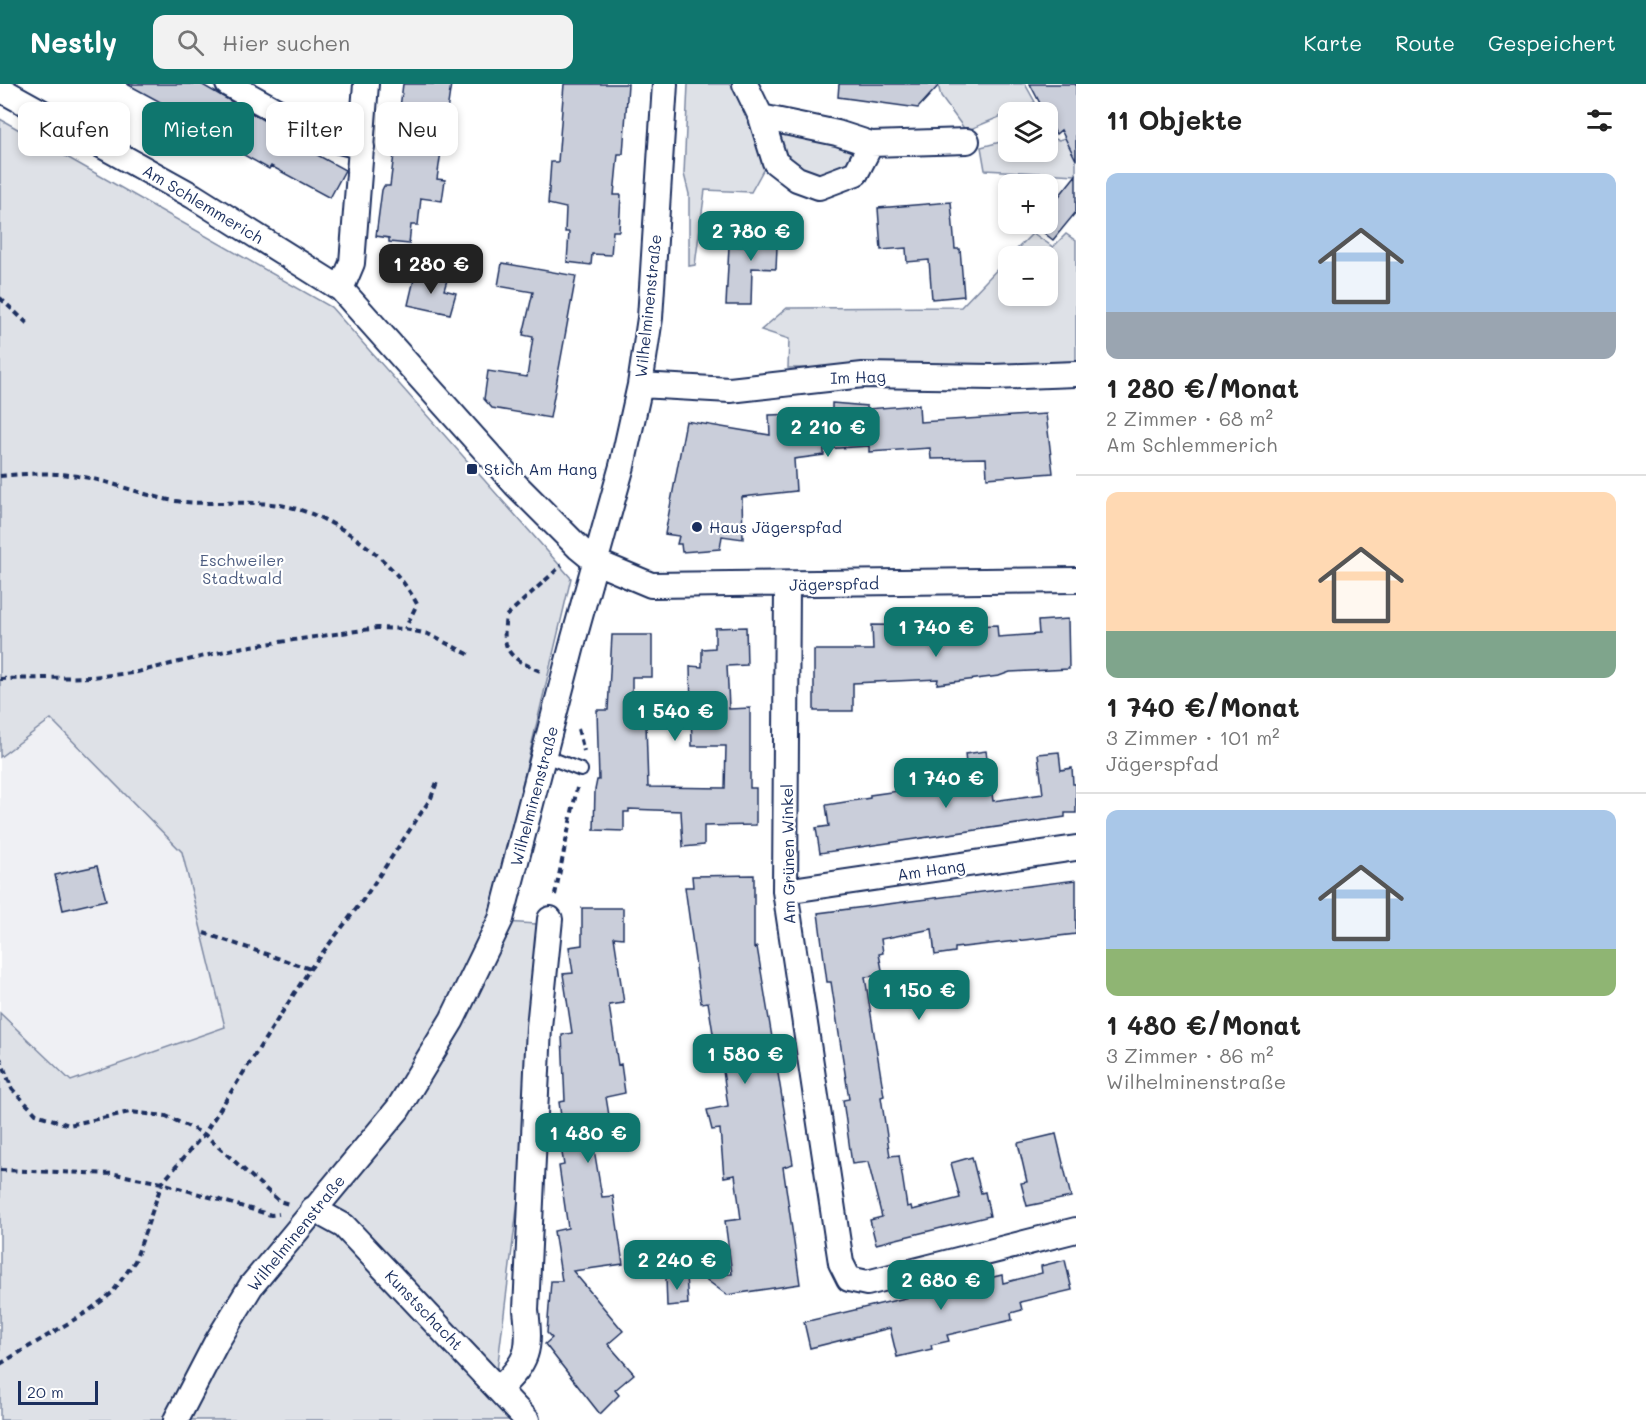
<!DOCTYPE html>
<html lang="de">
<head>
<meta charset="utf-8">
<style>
	body { margin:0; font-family:Mali,sans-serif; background:#f2f2f2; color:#222; height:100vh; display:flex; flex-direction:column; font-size:22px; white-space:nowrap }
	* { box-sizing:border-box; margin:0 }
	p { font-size:20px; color:#767676 }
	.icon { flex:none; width:33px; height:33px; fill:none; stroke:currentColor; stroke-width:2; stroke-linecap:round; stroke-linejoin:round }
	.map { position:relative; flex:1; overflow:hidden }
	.details { display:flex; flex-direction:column; background:#fff; width:570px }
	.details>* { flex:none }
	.banner { position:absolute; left:18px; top:18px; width:570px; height:54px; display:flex; gap:12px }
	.fabs { position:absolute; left:998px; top:18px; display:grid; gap:12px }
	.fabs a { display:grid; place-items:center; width:60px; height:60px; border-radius:12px; background:#fff; box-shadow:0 3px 9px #0003; font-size:30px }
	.scale { position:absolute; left:18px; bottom:15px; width:80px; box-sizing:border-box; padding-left:6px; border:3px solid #1b2f5e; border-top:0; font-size:16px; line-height:21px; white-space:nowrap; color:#1b2f5e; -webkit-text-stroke:4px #fff; paint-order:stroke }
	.price { position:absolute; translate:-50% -51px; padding:0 14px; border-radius:12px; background:#0f766e; color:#fff; font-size:20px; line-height:39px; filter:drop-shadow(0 2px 3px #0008) }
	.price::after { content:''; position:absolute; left:50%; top:36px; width:18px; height:14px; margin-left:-9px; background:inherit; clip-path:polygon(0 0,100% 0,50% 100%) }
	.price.on { background:#222; color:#fff }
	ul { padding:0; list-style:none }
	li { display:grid; align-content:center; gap:12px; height:318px; padding:0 30px }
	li+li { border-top:2px solid #e0e0e0 }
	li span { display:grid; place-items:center; height:186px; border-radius:12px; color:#555 }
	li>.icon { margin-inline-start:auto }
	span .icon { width:108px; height:108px; fill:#fffc; stroke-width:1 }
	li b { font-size:26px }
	h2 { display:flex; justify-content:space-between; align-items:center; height:72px; padding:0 30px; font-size:26px }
	.tag { padding:0 21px; border-radius:12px; background:#fff; box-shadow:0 3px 9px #0003; font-size:21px; line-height:54px }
	.tag.on { background:#0f766e; color:#fff }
	header { display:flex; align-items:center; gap:36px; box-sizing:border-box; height:84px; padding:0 30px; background:#0f766e; color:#fff }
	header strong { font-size:28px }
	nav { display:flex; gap:33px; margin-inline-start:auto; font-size:21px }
	.search { width:420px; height:54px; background:#f2f2f2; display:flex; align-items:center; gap:15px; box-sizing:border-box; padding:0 21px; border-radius:12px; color:#767676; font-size:22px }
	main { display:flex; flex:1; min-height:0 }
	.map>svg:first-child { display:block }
	.built { fill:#eff0f4 }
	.green { fill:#dee1e7; stroke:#7c88a2; stroke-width:1.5 }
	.building { fill:#caceda; stroke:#1b2f5e; stroke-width:1.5 }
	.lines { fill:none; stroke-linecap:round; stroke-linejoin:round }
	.service-casing { stroke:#1b2f5e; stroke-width:16 }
	.minor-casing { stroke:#1b2f5e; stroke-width:28 }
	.path { stroke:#1b2f5e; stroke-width:4; stroke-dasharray:6 4.5; stroke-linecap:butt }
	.service { stroke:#fff; stroke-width:12 }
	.minor { stroke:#fff; stroke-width:24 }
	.poi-dot { fill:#1b2f5e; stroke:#fff; stroke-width:2 }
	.labels { text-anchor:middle; stroke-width:4.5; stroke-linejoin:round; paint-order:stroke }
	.street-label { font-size:16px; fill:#1b2f5e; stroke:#fff }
	.poi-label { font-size:16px; fill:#1b2f5e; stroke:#fff; text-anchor:start }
	.park-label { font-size:16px; fill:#4c5c80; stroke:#fff }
</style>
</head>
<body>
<header>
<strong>Nestly</strong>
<div class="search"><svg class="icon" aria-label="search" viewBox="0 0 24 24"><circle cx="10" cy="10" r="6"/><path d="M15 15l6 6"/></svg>Hier suchen</div>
<nav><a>Karte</a><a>Route</a><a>Gespeichert</a></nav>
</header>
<main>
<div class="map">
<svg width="1076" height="1336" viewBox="0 0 1076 1336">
	<rect width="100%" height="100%" fill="#fff"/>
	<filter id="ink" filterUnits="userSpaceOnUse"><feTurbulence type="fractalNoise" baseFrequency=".0167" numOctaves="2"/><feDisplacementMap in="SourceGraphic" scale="12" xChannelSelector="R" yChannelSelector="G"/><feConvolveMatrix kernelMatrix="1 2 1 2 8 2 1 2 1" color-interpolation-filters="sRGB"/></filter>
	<g filter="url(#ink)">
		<path class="built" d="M 50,635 L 182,768 L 225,943 L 71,997 L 0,929 L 0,673 Z"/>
		<path class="green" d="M 688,0 L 737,0 L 767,79 L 751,108 L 705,106 L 695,181 L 689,182 L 689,110 L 684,90 Z
			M 938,0 L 1025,0 L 1035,18 L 966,47 L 941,13 Z
			M 0,35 L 331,223 L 571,494 L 490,837 L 552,841 L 494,1311 L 515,1336 L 0,1336 L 0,929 L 71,997 L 225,943 L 182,768 L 51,635 L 0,673 Z
			M 772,48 L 852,62 L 850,75 L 839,91 L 813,94 L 782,79 Z
			M 1076,50 L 1076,91 L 985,86 L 981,63 L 1008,56 L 1008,68 L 1047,68 L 1047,53 L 1059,56 Z
			M 1033,149 L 1053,163 L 1066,150 L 1076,157 L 1076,279 L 1005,284 L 788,284 L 789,255 L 761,246 L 787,224 L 961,223 L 1008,174 L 1008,212 L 1047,212 L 1047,172 L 1010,172 Z"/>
		<path class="building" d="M 127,0 L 201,0 L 277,44 L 275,48 L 345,86 L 330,114 L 271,82 L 269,85 L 226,61 L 229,55 Z
			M 403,0 L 451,0 L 437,95 L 445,96 L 442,117 L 421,114 L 418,141 L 411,141 L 409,160 L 389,158 L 389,154 L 376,152 L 382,106 L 384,102 L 390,102 Z
			M 564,0 L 628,0 L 623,70 L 618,70 L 614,111 L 621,111 L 619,147 L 613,147 L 611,171 L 592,170 L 591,181 L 567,178 L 569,148 L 565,148 L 566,124 L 548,120 L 551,78 L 558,78 Z
			M 839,0 L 940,0 L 918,24 L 838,13 Z
			M 1030,0 L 1076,0 L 1076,76 L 1061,46 L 1056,50 Z
			M 1076,91 L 1076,128 L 1053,156 L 1035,142 L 1047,140 L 1047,127 Z
			M 951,118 L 955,165 L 960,165 L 964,212 L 932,215 L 929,176 L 907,178 L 906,164 L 881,166 L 878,124 Z
			M 751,139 L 778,140 L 776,185 L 752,184 L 751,221 L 726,221 L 729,162 L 750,163 Z
			M 502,179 L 576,192 L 550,334 L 492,324 L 484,315 L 488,287 L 527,293 L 533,253 L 523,251 L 533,208 L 498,202 Z
			M 415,191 L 447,196 L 444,206 L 456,209 L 450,230 L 408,221 Z
			M 832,319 L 867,322 L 867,325 L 919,321 L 920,338 L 1046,330 L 1053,389 L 987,394 L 986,374 L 931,375 L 930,364 L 869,368 L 869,362 L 824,365 L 824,371 L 794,375 L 796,407 L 742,413 L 743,455 L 722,452 L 720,465 L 682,468 L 681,460 L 677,460 L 679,452 L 665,450 L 686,337 L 770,351 L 769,331 L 832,329 Z
			M 1068,535 L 1069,585 L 1010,588 L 999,592 L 937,600 L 938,595 L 853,599 L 853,627 L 814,627 L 814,566 L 873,566 L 872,541 L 952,542 L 955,538 L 965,538 L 969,542 L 997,541 L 998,553 L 1039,550 L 1038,537 Z
			M 746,543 L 747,581 L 727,582 L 728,602 L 729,625 L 750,624 L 750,704 L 756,704 L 756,741 L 704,742 L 704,761 L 683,763 L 681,727 L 629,725 L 629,728 L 624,728 L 624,747 L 594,746 L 595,706 L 597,696 L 599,696 L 597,626 L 608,626 L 612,551 L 652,551 L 652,593 L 632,593 L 632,640 L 646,640 L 648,703 L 725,704 L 726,662 L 692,662 L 690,582 L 702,583 L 702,565 L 715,564 L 715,544 Z
			M 986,667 L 993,717 L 1043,710 L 1038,670 L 1059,668 L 1061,686 L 1072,684 L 1073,700 L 1076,700 L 1076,729 L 1065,729 L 1065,733 L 820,769 L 816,744 L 829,742 L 826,721 L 870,714 L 870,711 L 926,703 L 926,708 L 968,699 L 965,670 Z
			M 97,782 L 106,816 L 63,826 L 55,791 Z
			M 754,791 L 754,864 L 757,863 L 793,1080 L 783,1083 L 800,1200 L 727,1211 L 700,1191 L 732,1190 L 725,1137 L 741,1135 L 735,1091 L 724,1093 L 720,1045 L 712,1046 L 707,1026 L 728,1022 L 722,980 L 718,980 L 708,918 L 701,919 L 685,803 L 693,803 L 692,792 Z
			M 1076,796 L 1076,850 L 955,864 L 955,868 L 935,871 L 932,845 L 881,855 L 883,869 L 879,870 L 883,891 L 865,893 L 884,1012 L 881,1013 L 890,1072 L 899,1071 L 907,1123 L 911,1122 L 912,1126 L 960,1114 L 951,1079 L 972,1073 L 981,1109 L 985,1108 L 990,1132 L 876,1160 L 870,1136 L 882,1133 L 868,1078 L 852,1080 L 843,1016 L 849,1015 L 831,898 L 827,898 L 818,829 Z
			M 582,824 L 623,824 L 623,854 L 614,853 L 624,919 L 609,921 L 618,981 L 621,980 L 625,1009 L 606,1013 L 612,1050 L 592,1053 L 602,1113 L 613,1112 L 623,1180 L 573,1187 L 623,1247 L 608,1260 L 634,1290 L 615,1306 L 619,1311 L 600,1330 L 545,1260 L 552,1254 L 547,1249 L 551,1197 L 562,1197 L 554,1147 L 568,1144 L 559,1082 L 564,1081 L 557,1039 L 562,1039 L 559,1018 L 565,1017 L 562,951 L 572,949 L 563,890 L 573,889 L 569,863 L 582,861 Z
			M 1056,1050 L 1071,1113 L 1027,1122 L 1021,1099 L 1027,1098 L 1018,1059 Z
			M 1065,1176 L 1072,1206 L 1020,1218 L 1022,1226 L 1011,1229 L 1012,1236 L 947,1251 L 949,1257 L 931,1261 L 932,1265 L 897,1273 L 890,1244 L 810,1264 L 804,1238 L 1002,1191 L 1003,1199 L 1042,1189 L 1041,1182 Z
			M 686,1192 L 688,1220 L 667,1222 L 666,1193 Z"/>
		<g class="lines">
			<defs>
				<path id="service" d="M 545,672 L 581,686"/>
				<path id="minor" d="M 228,0 L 324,53 L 362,63
					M 745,0 L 761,33 L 775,78 L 797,95 L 819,103 L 856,89 L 871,60 L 837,49 L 761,33
					M 0,5 L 193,112 L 341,205 L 515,400 L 579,464 L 596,478 L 651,501 L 1076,496
					M 871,60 L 967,57
					M 341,205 L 352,179 L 366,0
					M 640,301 L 730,306 L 863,291 L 993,293 L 1076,290
					M 787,501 L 785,807 L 841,1179 L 849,1195 L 867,1199 L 1076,1146
					M 785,807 L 1076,764
					M 313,1125 L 344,1142 L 527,1336
					M 499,1305 C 528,1277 531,1267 526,1226 L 539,943 L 550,835
					M 176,1336 L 216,1259 L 251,1202 L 398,1025 L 452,936 L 501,835 L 574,554 L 622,382 L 640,301 L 650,234 L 665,0"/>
			</defs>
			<use href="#service" class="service-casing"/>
			<use href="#minor" class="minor-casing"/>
			<path class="path" d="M 0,214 L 30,242
				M 0,392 C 21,390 47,388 69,391 C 105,394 139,411 175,417 C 206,421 240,417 271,420 C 325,424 393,473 417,520 L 405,545
				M 540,587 C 509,574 501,567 506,532 L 562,481
				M 0,595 L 91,593 L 133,589 L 238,564 L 377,544 L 405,545 L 428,550 L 472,572
				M 578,645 L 584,667
				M 555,811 L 577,704
				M 204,849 L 310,885
				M 0,974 L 12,1005 L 36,1030 L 69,1041 L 130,1028 L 166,1032 L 204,1050 L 279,1117 L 289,1120
				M 0,1086 L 115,1090 L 162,1099 L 271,1131 L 279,1130
				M 0,1280 L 87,1228 L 112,1209 L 135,1177 L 162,1099 L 204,1050 L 310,885 L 363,816 L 431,714 L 437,698"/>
			<use href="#service" class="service"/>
			<use href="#minor" class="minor"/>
		</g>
	</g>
	<g class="poi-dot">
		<rect x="466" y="379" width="12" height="12" rx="3"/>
		<circle cx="697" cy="443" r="6"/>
	</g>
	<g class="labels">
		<g class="street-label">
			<text transform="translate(203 120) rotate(31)" y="6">Am Schlemmerich</text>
			<text transform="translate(648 222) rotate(-84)" y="6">Wilhelminenstraße</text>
			<text transform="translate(858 293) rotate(-2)" y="6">Im Hag</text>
			<text transform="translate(834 500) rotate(-1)" y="6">Jägerspfad</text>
			<text transform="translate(534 712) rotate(-75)" y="6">Wilhelminenstraße</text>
			<text transform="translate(788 770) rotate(-91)" y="6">Am Grünen Winkel</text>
			<text transform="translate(931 786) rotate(-8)" y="6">Am Hang</text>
			<text transform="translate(296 1149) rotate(-51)" y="6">Wilhelminenstraße</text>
			<text transform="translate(424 1226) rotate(46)" y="6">Kunstschacht</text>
		</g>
		<g class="poi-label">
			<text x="484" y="391">Stich Am Hang</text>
			<text x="709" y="449">Haus Jägerspfad</text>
		</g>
		<g class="park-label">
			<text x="242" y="482">Eschweiler<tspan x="242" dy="18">Stadtwald</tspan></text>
		</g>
	</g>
</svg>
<div class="fabs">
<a><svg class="icon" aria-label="layers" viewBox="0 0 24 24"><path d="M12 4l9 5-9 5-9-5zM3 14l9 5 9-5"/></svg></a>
<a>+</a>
<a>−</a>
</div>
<div class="scale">20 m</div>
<b class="price" style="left:751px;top:178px">2 780 €</b>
<b class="price on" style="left:431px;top:211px">1 280 €</b>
<b class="price" style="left:828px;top:374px">2 210 €</b>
<b class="price" style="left:936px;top:574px">1 740 €</b>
<b class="price" style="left:675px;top:658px">1 540 €</b>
<b class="price" style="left:946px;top:725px">1 740 €</b>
<b class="price" style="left:919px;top:937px">1 150 €</b>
<b class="price" style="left:745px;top:1001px">1 580 €</b>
<b class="price" style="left:588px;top:1080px">1 480 €</b>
<b class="price" style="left:677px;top:1207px">2 240 €</b>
<b class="price" style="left:941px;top:1227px">2 680 €</b>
<div class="banner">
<a class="tag">Kaufen</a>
<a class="tag on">Mieten</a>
<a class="tag">Filter</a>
<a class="tag">Neu</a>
</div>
</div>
<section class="details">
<h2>11 Objekte<svg class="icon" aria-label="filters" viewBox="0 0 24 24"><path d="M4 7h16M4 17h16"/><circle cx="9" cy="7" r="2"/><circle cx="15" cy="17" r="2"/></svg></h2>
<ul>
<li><span style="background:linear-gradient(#a9c7e8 75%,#9aa5b1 0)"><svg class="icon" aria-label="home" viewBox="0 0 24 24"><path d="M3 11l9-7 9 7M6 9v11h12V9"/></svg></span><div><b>1 280 €/Monat</b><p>2 Zimmer · 68 m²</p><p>Am Schlemmerich</p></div></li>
<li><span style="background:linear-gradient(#ffd9b3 75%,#7fa58c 0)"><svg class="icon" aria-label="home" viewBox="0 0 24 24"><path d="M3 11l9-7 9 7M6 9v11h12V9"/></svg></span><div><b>1 740 €/Monat</b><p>3 Zimmer · 101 m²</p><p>Jägerspfad</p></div></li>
<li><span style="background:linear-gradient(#a9c7e8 75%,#8fb573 0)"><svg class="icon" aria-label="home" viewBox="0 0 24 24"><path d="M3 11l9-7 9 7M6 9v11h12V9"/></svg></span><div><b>1 480 €/Monat</b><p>3 Zimmer · 86 m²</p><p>Wilhelminenstraße</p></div></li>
</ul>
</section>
</main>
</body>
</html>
